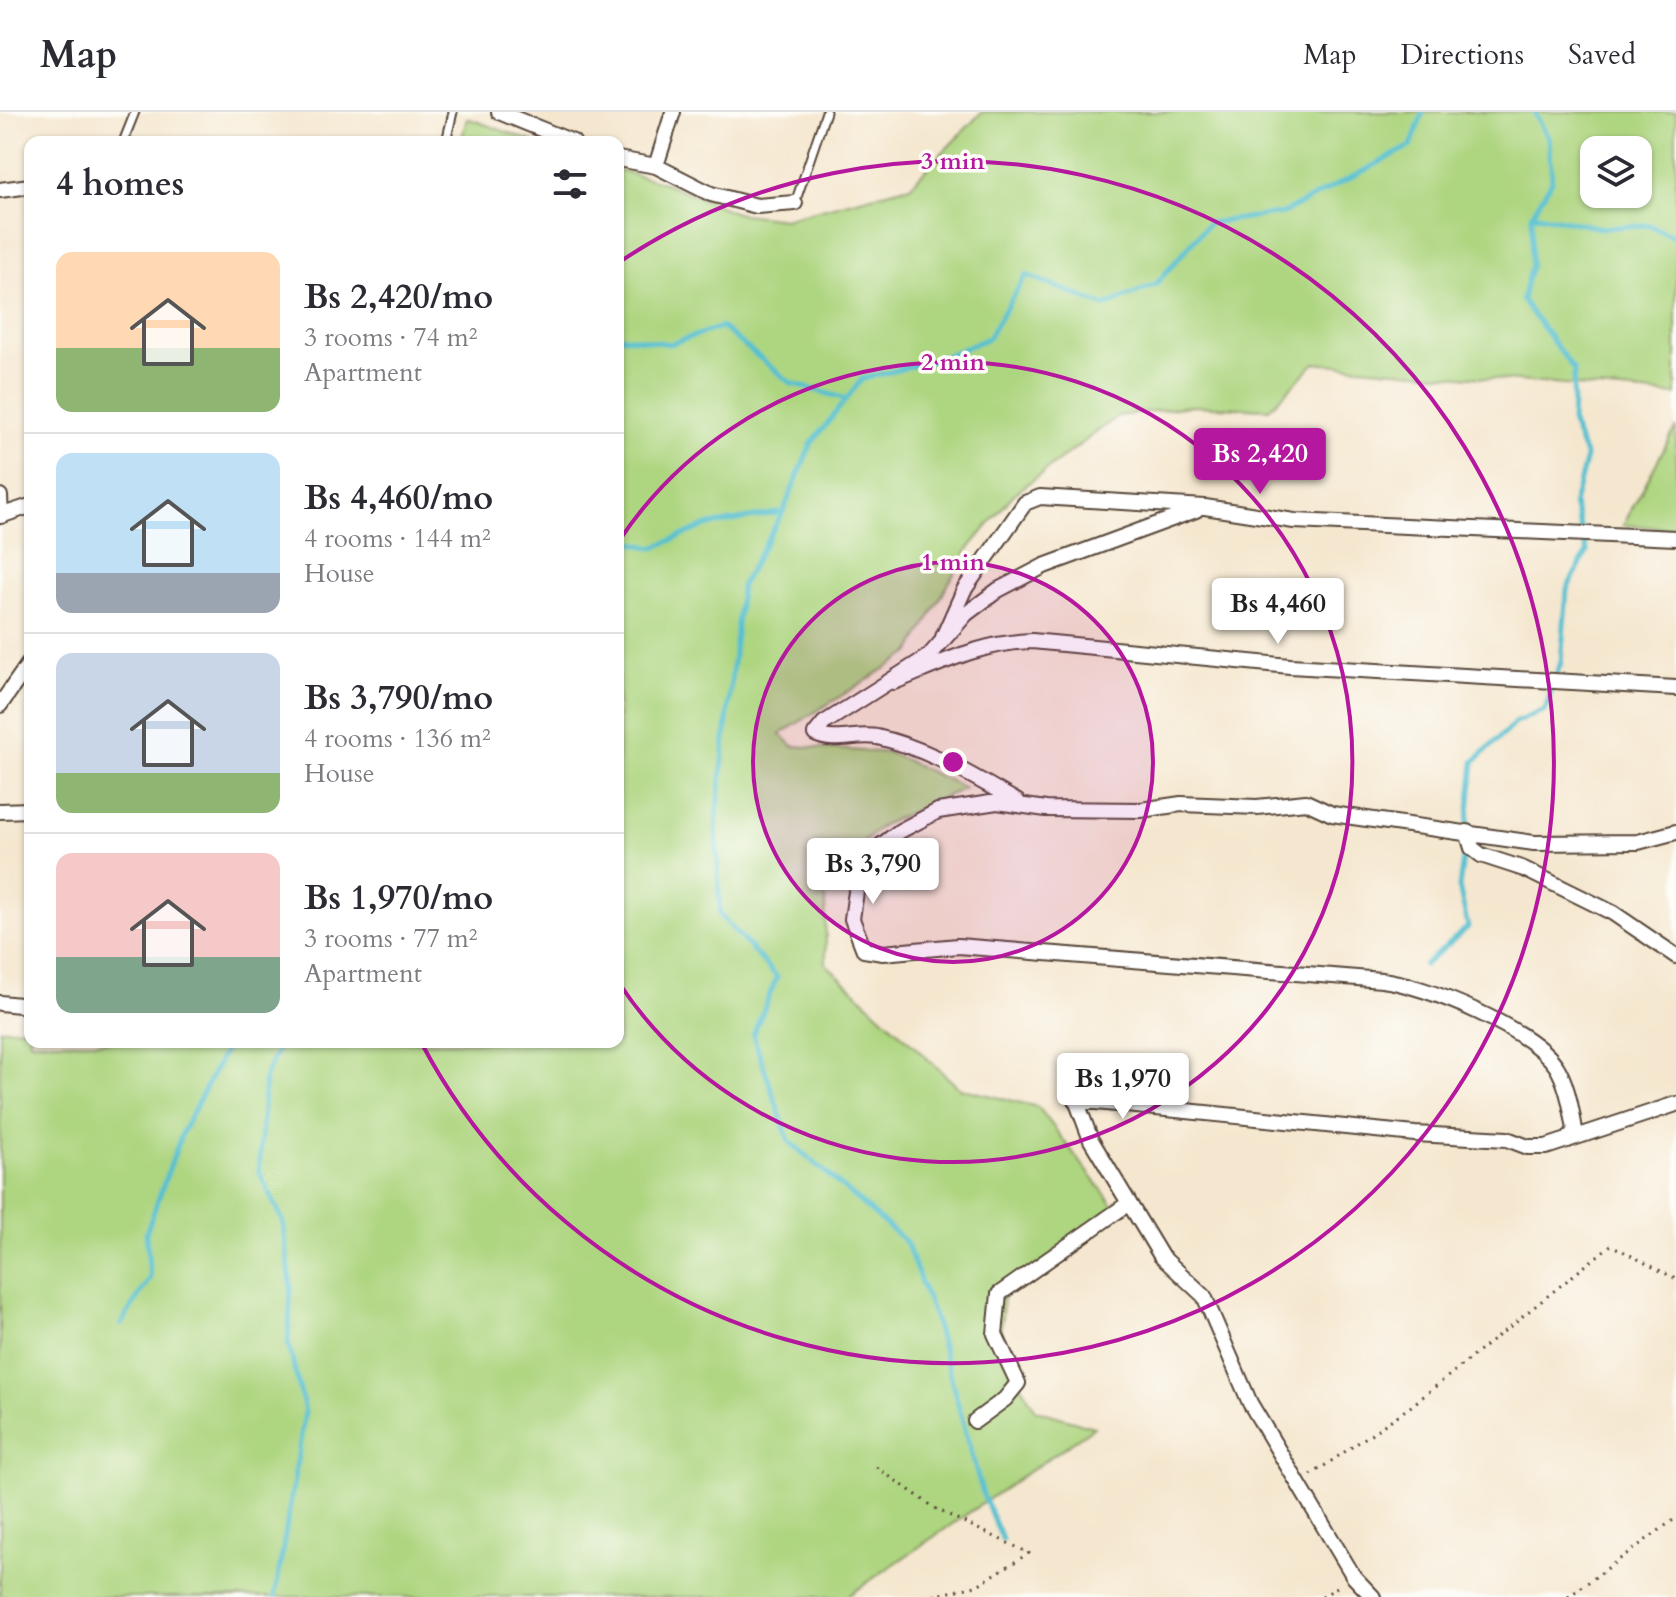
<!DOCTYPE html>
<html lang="en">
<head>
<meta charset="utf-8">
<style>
	body { margin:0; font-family:Cardo,serif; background:#f2f2f3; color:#2b2b33; height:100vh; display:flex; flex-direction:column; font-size:30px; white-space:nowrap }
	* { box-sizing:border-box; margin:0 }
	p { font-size:26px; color:#7c7c81 }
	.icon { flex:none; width:44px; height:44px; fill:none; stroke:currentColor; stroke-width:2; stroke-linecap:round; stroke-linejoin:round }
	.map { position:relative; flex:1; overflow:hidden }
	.drawer { position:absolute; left:24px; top:24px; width:600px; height:912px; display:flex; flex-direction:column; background:#fff; border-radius:16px; box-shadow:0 2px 6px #0004 }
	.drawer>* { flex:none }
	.controls { position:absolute; left:1580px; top:24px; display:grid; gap:16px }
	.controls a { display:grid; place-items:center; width:72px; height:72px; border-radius:16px; background:#fff; box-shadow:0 2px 6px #0004; font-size:40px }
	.price { position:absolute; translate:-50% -68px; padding:0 18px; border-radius:8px; background:#fff; color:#222; font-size:26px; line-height:52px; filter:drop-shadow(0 2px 4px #0008) }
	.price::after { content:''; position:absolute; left:50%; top:48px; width:24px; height:18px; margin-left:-12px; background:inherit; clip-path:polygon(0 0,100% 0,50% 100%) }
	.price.on { background:#b5179e; color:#fff }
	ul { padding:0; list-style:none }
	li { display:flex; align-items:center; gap:24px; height:200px; padding:0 32px }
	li+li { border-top:2px solid #e1e1e2 }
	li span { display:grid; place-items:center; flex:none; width:224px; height:160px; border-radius:16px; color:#555 }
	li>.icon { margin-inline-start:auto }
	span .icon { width:96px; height:96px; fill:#fffc; stroke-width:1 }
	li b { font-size:34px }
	h2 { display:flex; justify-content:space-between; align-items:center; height:96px; padding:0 32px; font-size:34px }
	header { display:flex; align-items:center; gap:48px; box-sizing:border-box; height:112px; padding:0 40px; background:#fff; border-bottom:2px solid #e1e1e2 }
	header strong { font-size:38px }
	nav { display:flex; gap:44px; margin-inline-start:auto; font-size:28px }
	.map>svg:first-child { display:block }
	.green { fill:#aed580; stroke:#74804f; stroke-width:2; fill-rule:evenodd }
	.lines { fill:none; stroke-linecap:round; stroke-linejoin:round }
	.stream { stroke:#55c0d0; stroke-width:5 }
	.lane-casing { stroke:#574639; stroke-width:11 }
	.street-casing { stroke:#574639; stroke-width:18 }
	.path { stroke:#574639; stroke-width:3; stroke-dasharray:2 6; stroke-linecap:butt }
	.lane { stroke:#fff; stroke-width:7 }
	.street { stroke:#fff; stroke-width:14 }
	.ring { fill:none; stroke:#b5179e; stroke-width:4 }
	.centre { fill:#b5179e; stroke:#fdfcf7; stroke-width:4 }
	.ring-label { font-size:24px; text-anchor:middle; font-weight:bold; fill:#b5179e; stroke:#fdfcf7; stroke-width:7; stroke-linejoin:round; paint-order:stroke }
</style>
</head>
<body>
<header>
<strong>Map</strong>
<nav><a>Map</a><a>Directions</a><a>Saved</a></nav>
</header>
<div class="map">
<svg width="1676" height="1485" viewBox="0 0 1676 1485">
	<rect width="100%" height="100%" fill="#fdfcf7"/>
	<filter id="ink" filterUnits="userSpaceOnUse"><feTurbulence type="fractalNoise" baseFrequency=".0125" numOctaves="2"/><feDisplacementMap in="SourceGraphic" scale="16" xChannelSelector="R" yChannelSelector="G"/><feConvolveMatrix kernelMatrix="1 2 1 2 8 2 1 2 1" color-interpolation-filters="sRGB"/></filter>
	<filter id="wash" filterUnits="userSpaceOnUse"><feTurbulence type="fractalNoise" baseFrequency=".006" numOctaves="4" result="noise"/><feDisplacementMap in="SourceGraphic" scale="32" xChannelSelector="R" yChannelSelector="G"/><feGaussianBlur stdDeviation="1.8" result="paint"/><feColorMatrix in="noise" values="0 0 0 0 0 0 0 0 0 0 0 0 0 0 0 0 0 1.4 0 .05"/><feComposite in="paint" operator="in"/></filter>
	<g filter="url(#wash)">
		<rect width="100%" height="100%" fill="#f5e7cf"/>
		<path class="green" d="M 982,0 L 1676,0 L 1676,283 L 1315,251 L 1269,297 L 1190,294 L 1118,304 L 1013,383 L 966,440 L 910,541 L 780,622 L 793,634 L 890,641 L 965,676 L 882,713 L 825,767 L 826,852 L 959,976 L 1038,995 L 1115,1095 L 1004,1179 L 999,1238 L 1036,1298 L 1094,1315 L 846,1485 L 0,1485 L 0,917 L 30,916 L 30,930 L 618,930 L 618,58 L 665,71 L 736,101 L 784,107 L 910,74 ZM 1594,38 L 1638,38 L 1638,82 L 1594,82 Z
			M 467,6 L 535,30 L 461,30 Z
			M 1676,315 L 1676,416 L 1622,413 L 1623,413 Z"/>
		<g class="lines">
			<path class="stream" d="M 1532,102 L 1601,116 L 1649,113 L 1676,126
				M 618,224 L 670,232 L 721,215 L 791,271 L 846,287
				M 618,427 L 653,436 L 705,414 L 782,400
				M 1467,718 L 1474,650 L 1516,610 L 1545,598 L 1561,550 L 1567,477 L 1587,440 L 1574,392 L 1586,345 L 1572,312 L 1574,258 L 1522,188 L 1531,153 L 1532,102 L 1552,69 L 1549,27 L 1534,0
				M 1424,853 L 1468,815 L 1459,775 L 1465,732
				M 121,1212 L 150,1166 L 146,1121 L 182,1021 L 225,938 L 239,930
				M 1002,1427 L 983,1383 L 934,1205 L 906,1130 L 789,1029 L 753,923 L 777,865 L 720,803 L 716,714 L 741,474 L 783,400 L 811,332 L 862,267 L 936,248 L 988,226 L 1026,163 L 1105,194 L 1156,172 L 1209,111 L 1283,101 L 1411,34 L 1423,0
				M 275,1485 L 305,1299 L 288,1231 L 291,1174 L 283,1109 L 259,1059 L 265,964 L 281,930"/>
		</g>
	</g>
	<g filter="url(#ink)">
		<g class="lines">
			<defs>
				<path id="lane" d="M 123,30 L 135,0
					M 446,30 L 453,0
					M 795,91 L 826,0"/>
				<path id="street" d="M 499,0 L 573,30
					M 618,47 L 656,54 L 711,82 L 757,94 L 795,91
					M 656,54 L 673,0
					M 0,78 L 30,74
					M 0,384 L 1,404
					M 0,404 L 30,394
					M 943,525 L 964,478 L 1025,391 L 1040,385 L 1205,395 L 1294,409 L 1676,426
					M 894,570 C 939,552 982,530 1032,529 L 1290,554 L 1676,576
					M 0,593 L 30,550
					M 1018,690 C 972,664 928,636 877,625 C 856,621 836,632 815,622 L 824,611 L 929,544 L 966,502 L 998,478 L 1044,454 L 1196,398
					M 0,699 L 30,698
					M 1467,720 L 1472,736 L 1481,743 L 1524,757 L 1613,801 L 1676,844
					M 0,891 L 30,894
					M 1568,1028 L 1575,1018 C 1572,1000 1568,976 1559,959 C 1539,919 1425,873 1382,868 L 958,834 L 883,841 L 864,838 L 852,807 L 858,766 L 866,745 L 900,719 L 938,699 L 997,690 L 1046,697 L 1141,698 L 1181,692 L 1257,695 L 1306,690 L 1332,702 L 1534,731 L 1638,730 L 1676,720
					M 975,1309 L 1005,1287 L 1018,1271 L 995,1222 L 999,1182 L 1129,1091
					M 1373,1485 L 1354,1465 L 1250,1291 L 1204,1184 L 1161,1144 L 1091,1028 L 1076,988 L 1415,1022 L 1507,1027 L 1528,1035 L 1546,1035 L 1676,992"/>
			</defs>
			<use href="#lane" class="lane-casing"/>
			<use href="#street" class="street-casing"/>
			<path class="path" d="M 876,1355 L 938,1398 L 1029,1441 L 976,1474 L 928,1485
				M 1311,1363 L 1410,1295 L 1611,1133 L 1676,1167
				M 1322,1485 L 1340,1473
				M 1568,1485 L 1676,1406"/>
			<use href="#lane" class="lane"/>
			<use href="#street" class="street"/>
		</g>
	</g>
	<circle cx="953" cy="650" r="200" fill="#b5179e" fill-opacity=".12"/>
	<g class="ring">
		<circle cx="953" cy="650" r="200"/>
		<path d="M619 429A400 400 0 1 1 619 871"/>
		<path d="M621 149A601 601 0 1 1 422 932"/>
	</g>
	<circle cx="953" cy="650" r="12" class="centre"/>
	<g class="ring-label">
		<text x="953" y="57">3 min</text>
		<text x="953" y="258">2 min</text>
		<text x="953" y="458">1 min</text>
	</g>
</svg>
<div class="controls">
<a><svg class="icon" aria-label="layers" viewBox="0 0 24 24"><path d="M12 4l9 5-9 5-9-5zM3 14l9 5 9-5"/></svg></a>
</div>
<b class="price on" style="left:1260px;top:384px">Bs 2,420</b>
<b class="price" style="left:1278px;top:534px">Bs 4,460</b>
<b class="price" style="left:873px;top:794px">Bs 3,790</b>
<b class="price" style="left:1123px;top:1009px">Bs 1,970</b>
<section class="drawer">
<h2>4 homes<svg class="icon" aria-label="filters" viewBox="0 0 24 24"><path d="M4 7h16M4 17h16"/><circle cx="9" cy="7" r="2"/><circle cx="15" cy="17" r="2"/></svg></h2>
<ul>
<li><span style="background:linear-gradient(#ffd9b3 60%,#8fb573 0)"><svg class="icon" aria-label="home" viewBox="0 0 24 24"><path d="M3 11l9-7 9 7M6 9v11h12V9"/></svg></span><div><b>Bs 2,420/mo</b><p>3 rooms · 74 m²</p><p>Apartment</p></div></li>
<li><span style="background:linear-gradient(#bfe0f5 75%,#9aa5b1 0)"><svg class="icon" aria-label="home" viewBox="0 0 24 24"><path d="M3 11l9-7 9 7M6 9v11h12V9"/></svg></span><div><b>Bs 4,460/mo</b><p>4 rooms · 144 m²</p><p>House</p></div></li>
<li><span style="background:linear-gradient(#c9d6e8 75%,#8fb573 0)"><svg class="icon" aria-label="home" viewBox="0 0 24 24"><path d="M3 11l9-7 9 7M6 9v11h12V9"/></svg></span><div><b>Bs 3,790/mo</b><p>4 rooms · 136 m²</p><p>House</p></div></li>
<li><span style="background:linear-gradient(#f6c9c9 65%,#7fa58c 0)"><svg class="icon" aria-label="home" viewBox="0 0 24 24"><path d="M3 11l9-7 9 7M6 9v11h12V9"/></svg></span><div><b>Bs 1,970/mo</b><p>3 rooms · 77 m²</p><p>Apartment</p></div></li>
</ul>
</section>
</div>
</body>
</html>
